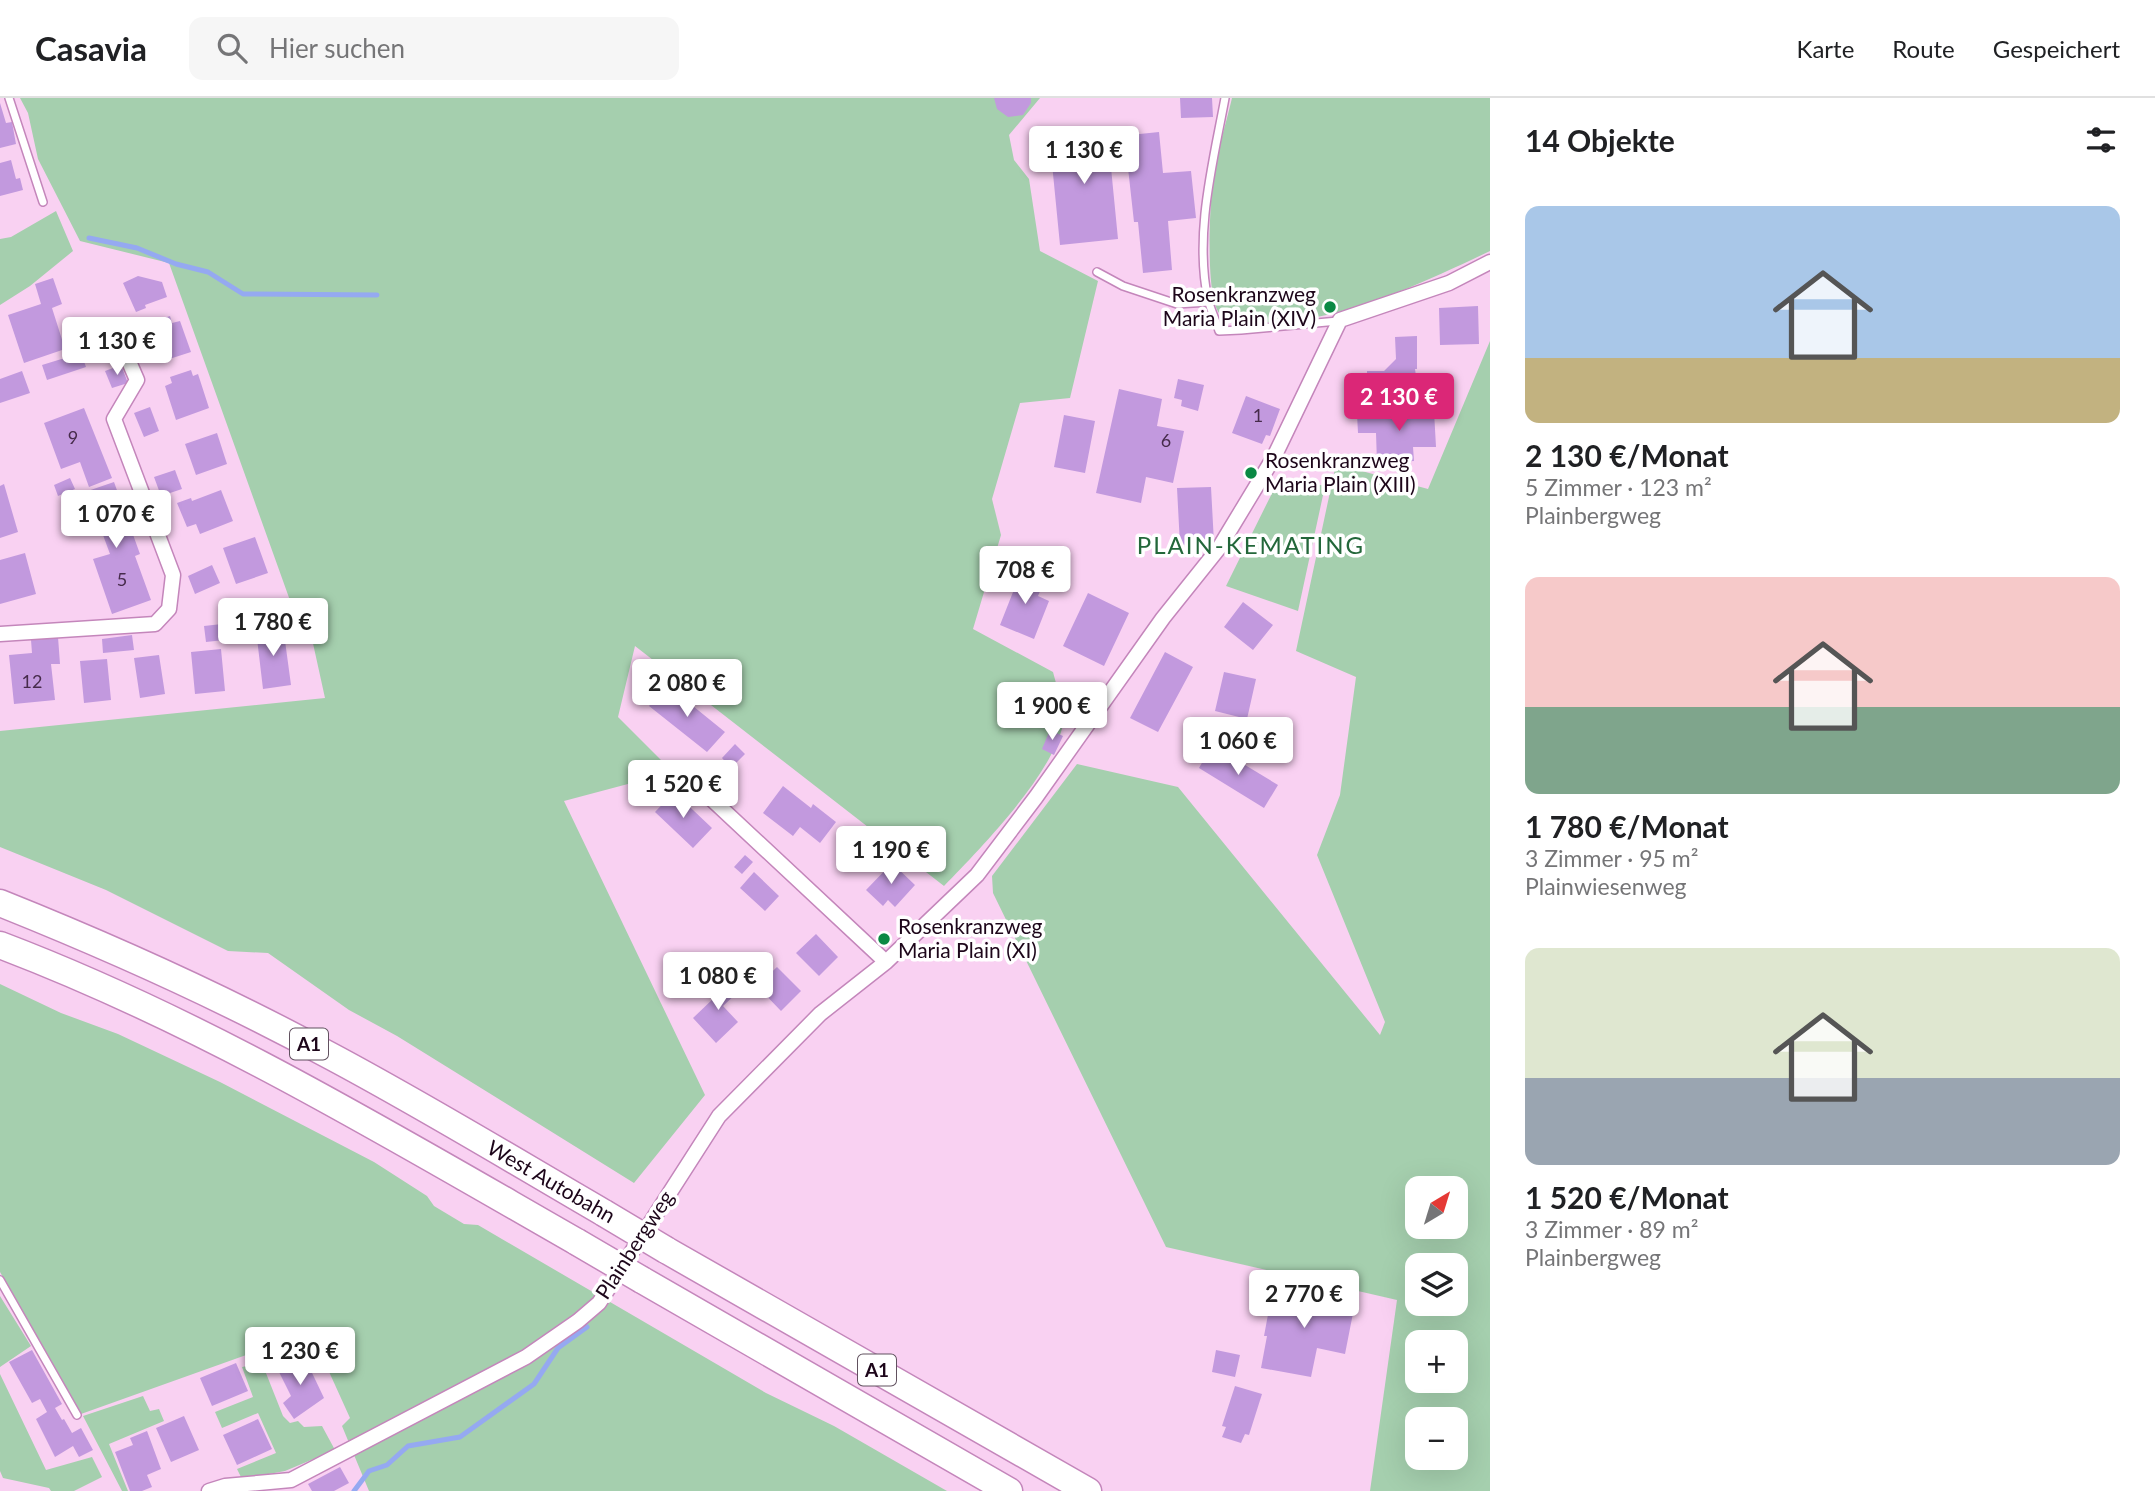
<!DOCTYPE html>
<html lang="de">
<head>
<meta charset="utf-8">
<style>
	body { margin:0; font-family:Lato,sans-serif; background:#f6f6f6; color:#202124; height:100vh; display:flex; flex-direction:column; font-size:26px; white-space:nowrap }
	* { box-sizing:border-box; margin:0 }
	p { font-size:23px; color:#757577 }
	.icon { flex:none; width:38px; height:38px; fill:none; stroke:currentColor; stroke-width:2; stroke-linecap:round; stroke-linejoin:round }
	.map { position:relative; flex:1; overflow:hidden }
	.drawer { display:flex; flex-direction:column; background:#fff; width:665px }
	.drawer>* { flex:none }
	.needle { width:46px; rotate:38deg }
	.tools { position:absolute; left:1405px; top:1078px; display:grid; gap:14px }
	.tools a { display:grid; place-items:center; width:63px; height:63px; border-radius:14px; background:#fff; box-shadow:0 7px 28px #0002; font-size:35px }
	.price { position:absolute; translate:-50% -60px; padding:0 16px; border-radius:7px; background:#fff; color:#222; font-size:23px; line-height:46px; filter:drop-shadow(0 2px 4px #0008) }
	.price::after { content:''; position:absolute; left:50%; top:42px; width:21px; height:16px; margin-left:-10px; background:inherit; clip-path:polygon(0 0,100% 0,50% 100%) }
	.price.selected { background:#db2777; color:#fff }
	ul { padding:0; list-style:none }
	li { display:grid; align-content:center; gap:14px; height:371px; padding:0 35px }
	li span { display:grid; place-items:center; height:217px; border-radius:14px; color:#555 }
	li>.icon { margin-inline-start:auto }
	span .icon { width:126px; height:126px; fill:#fffc; stroke-width:1 }
	li b { font-size:30px }
	h2 { display:flex; justify-content:space-between; align-items:center; height:84px; padding:0 35px; font-size:30px }
	header { display:flex; align-items:center; gap:42px; box-sizing:border-box; height:98px; padding:0 35px; background:#fff; border-bottom:2px solid #e0e0e0 }
	header strong { font-size:33px }
	nav { display:flex; gap:38px; margin-inline-start:auto; font-size:24px }
	.search { width:490px; height:63px; background:#f6f6f6; display:flex; align-items:center; gap:18px; box-sizing:border-box; padding:0 24px; border-radius:14px; color:#757577; font-size:26px }
	main { display:flex; flex:1; min-height:0 }
	.map>svg:first-child { display:block }
	.green { fill:#a5cfae; fill-rule:evenodd }
	.lines { fill:none; stroke-linecap:round; stroke-linejoin:round }
	.stream { stroke:#95a9f1; stroke-width:5 }
	.building { fill:#c299de }
	.service-casing { stroke:#c486bb; stroke-width:10 }
	.minor-casing { stroke:#c486bb; stroke-width:17 }
	.motorway-casing { stroke:#c486bb; stroke-width:29 }
	.service { stroke:#fff; stroke-width:7 }
	.minor { stroke:#fff; stroke-width:14 }
	.motorway { stroke:#fff; stroke-width:26 }
	.motorway-bridge-casing { stroke:#c486bb; stroke-width:29; stroke-linecap:butt }
	.motorway-bridge { stroke:#fff; stroke-width:26 }
	.poi-dot { fill:#0a8944; stroke:#fff; stroke-width:2.5 }
	.labels { text-anchor:middle; stroke-width:7; stroke-linejoin:round; paint-order:stroke }
	.number-label { font-size:18px; fill:#462b4b }
	.shield { fill:#fff; stroke:#61515f; stroke-width:2 }
	.shield-label { font-size:19px; font-weight:bold; fill:#1d061a }
	.poi-label { font-size:21px; fill:#1d061a; stroke:#fff; text-anchor:start }
	.street-label { font-size:21px; fill:#1d061a; stroke:#fff }
	.quarter-label { font-size:24px; letter-spacing:2px; fill:#23673a; stroke:#fff }
</style>
</head>
<body>
<header>
<strong>Casavia</strong>
<div class="search"><svg class="icon" aria-label="search" viewBox="0 0 24 24"><circle cx="10" cy="10" r="6"/><path d="M15 15l6 6"/></svg>Hier suchen</div>
<nav><a>Karte</a><a>Route</a><a>Gespeichert</a></nav>
</header>
<main>
<div class="map">
<svg width="1490" height="1393" viewBox="0 0 1490 1393">
	<rect width="100%" height="100%" fill="#f9d1f2"/>
	<path class="green" d="M 20,0 L 1040,0 L 1009,37 L 1014,62 L 1029,81 L 1040,153 L 1098,183 L 1070,300 L 1020,305 L 992,401 L 1001,437 L 973,531 L 1053,574 C 1056,586 1066,615 1063,627 C 1051,678 981,750 944,788 L 635,548 L 618,619 L 673,674 L 564,703 L 705,997 L 634,1085 L 397,938 L 349,912 L 268,855 L 228,853 L 106,792 L 0,749 L 0,633 L 325,600 L 305,509 L 292,508 L 169,165 L 80,143 L 38,61 L 28,15 Z
		M 1232,0 L 1490,0 L 1490,153 C 1433,180 1370,210 1307,221 C 1285,225 1260,225 1237,227 C 1230,224 1224,222 1219,215 C 1205,195 1210,106 1213,80 C 1217,53 1226,26 1232,0 Z
		M 56,113 L 73,153 L 30,188 L 0,207 L 0,141 L 11,139 Z
		M 1490,243 L 1490,1393 L 1370,1393 L 1397,1202 L 1166,1149 L 993,795 L 992,778 L 1077,666 L 1178,689 L 1380,937 L 1385,924 L 1317,757 L 1340,697 L 1356,579 L 1296,553 L 1336,366 L 1428,391 ZM 1418,1090 L 1456,1090 L 1456,1129 L 1418,1129 ZM 1418,1167 L 1456,1167 L 1456,1206 L 1418,1206 ZM 1418,1244 L 1456,1244 L 1456,1283 L 1418,1283 ZM 1418,1321 L 1456,1321 L 1456,1360 L 1418,1360 Z
		M 1280,379 L 1325,388 L 1298,513 L 1226,488 Z
		M 0,886 L 61,915 L 118,936 L 220,984 L 374,1064 L 427,1098 L 434,1108 L 464,1126 L 478,1127 L 766,1295 L 834,1328 L 947,1393 L 369,1393 L 342,1328 L 350,1320 L 311,1234 L 81,1316 L 0,1174 Z
		M 0,1198 L 31,1248 L 0,1269 Z
		M 262,1265 L 283,1318 L 290,1325 L 298,1323 L 304,1329 L 322,1328 L 335,1352 L 285,1373 L 242,1381 L 237,1371 L 276,1355 L 258,1315 L 222,1330 L 215,1314 L 253,1299 L 242,1269 Z
		M 0,1276 L 46,1372 L 92,1359 L 102,1379 L 74,1393 L 51,1393 L 49,1390 L 3,1380 L 0,1373 Z
		M 143,1298 L 150,1313 L 159,1311 L 164,1323 L 109,1346 L 128,1393 L 122,1393 L 83,1318 Z"/>
	<g class="lines">
		<path class="stream" d="M 89,140 L 137,150 L 176,166 L 208,174 L 243,196 L 377,197
			M 354,1393 L 369,1373 L 387,1367 L 408,1348 L 460,1339 L 534,1286 L 558,1250 L 587,1229"/>
	</g>
	<path class="building" d="M 994,0 L 1031,0 L 1031,5 L 1023,17 L 1008,19 L 997,11 Z
		M 1180,0 L 1212,0 L 1213,19 L 1181,20 Z
		M 0,5 L 6,25 L 12,24 L 16,46 L 0,50 Z
		M 1107,29 L 1118,141 L 1060,147 L 1049,35 Z
		M 1159,34 L 1163,75 L 1191,73 L 1196,120 L 1168,123 L 1172,172 L 1143,175 L 1138,124 L 1134,124 L 1128,70 L 1133,70 L 1130,37 Z
		M 11,62 L 16,81 L 20,80 L 23,92 L 0,98 L 0,65 Z
		M 138,178 L 162,184 L 167,199 L 145,207 L 146,210 L 136,214 L 123,185 Z
		M 53,180 L 62,206 L 52,210 L 65,251 L 24,265 L 8,217 L 41,206 L 35,186 Z
		M 1478,208 L 1479,246 L 1440,247 L 1439,210 Z
		M 170,218 L 172,225 L 180,223 L 191,254 L 160,264 L 149,233 L 156,230 L 154,223 Z
		M 1417,238 L 1417,271 L 1415,271 L 1416,278 L 1419,281 L 1402,298 L 1367,297 L 1367,273 L 1384,273 L 1396,261 L 1395,239 Z
		M 81,255 L 86,269 L 47,282 L 42,267 Z
		M 121,267 L 128,285 L 112,290 L 105,273 Z
		M 191,272 L 193,278 L 198,276 L 209,310 L 176,322 L 165,288 L 172,285 L 170,279 Z
		M 22,273 L 30,295 L 0,305 L 0,281 Z
		M 1178,281 L 1204,287 L 1198,313 L 1181,308 L 1182,302 L 1174,300 Z
		M 1119,291 L 1162,301 L 1157,328 L 1184,333 L 1173,385 L 1146,379 L 1141,405 L 1096,395 Z
		M 1246,298 L 1280,311 L 1270,338 L 1266,337 L 1262,346 L 1232,335 Z
		M 150,309 L 159,333 L 144,339 L 134,315 Z
		M 84,310 L 112,380 L 89,389 L 80,364 L 61,371 L 44,325 Z
		M 1434,313 L 1436,349 L 1413,349 L 1414,363 L 1377,365 L 1376,335 L 1358,335 L 1357,316 Z
		M 1064,317 L 1095,323 L 1085,375 L 1054,369 Z
		M 217,335 L 227,366 L 196,377 L 185,346 Z
		M 175,372 L 182,391 L 161,398 L 154,379 Z
		M 70,380 L 75,391 L 58,398 L 54,387 Z
		M 114,384 L 140,456 L 135,458 L 151,502 L 112,516 L 93,461 L 110,456 L 103,437 L 99,438 L 87,404 L 79,407 L 76,397 Z
		M 4,386 L 18,434 L 0,440 L 0,388 Z
		M 1211,389 L 1214,445 L 1180,447 L 1177,390 Z
		M 221,392 L 233,423 L 200,436 L 196,426 L 187,429 L 177,405 L 191,400 L 192,403 Z
		M 255,439 L 268,475 L 236,486 L 223,450 Z
		M 25,455 L 36,496 L 0,506 L 0,462 Z
		M 212,467 L 220,485 L 195,496 L 188,478 Z
		M 1017,473 L 1044,484 L 1038,498 L 1049,503 L 1034,541 L 1000,527 L 1015,489 L 1011,487 Z
		M 1088,495 L 1129,515 L 1104,568 L 1063,548 Z
		M 1243,504 L 1273,527 L 1253,552 L 1224,529 Z
		M 222,526 L 224,542 L 206,544 L 204,528 Z
		M 283,528 L 291,587 L 263,591 L 256,532 Z
		M 132,537 L 134,552 L 103,555 L 102,541 Z
		M 58,539 L 60,566 L 51,566 L 55,602 L 14,606 L 9,557 L 32,555 L 31,542 Z
		M 221,551 L 225,593 L 195,596 L 191,554 Z
		M 1165,554 L 1193,569 L 1158,634 L 1130,620 Z
		M 159,557 L 165,596 L 140,600 L 134,560 Z
		M 107,561 L 111,602 L 84,605 L 80,563 Z
		M 1224,574 L 1256,581 L 1247,621 L 1215,613 Z
		M 667,587 L 725,634 L 707,654 L 649,608 Z
		M 1050,632 L 1063,638 L 1054,657 L 1042,651 Z
		M 735,646 L 745,656 L 731,670 L 722,660 Z
		M 1212,647 L 1278,687 L 1264,710 L 1199,670 Z
		M 783,688 L 811,710 L 813,706 L 836,724 L 820,745 L 800,729 L 793,738 L 763,715 Z
		M 674,694 L 712,730 L 693,750 L 655,714 Z
		M 857,731 L 868,742 L 856,754 L 845,743 Z
		M 745,757 L 753,764 L 742,776 L 734,769 Z
		M 892,765 L 915,787 L 895,809 L 888,802 L 883,808 L 866,792 Z
		M 754,774 L 779,798 L 765,813 L 740,790 Z
		M 816,836 L 838,859 L 819,878 L 796,855 Z
		M 777,869 L 801,893 L 781,913 L 757,888 Z
		M 724,880 L 738,894 L 723,908 L 738,924 L 716,945 L 693,920 L 715,899 L 710,894 Z
		M 1273,1190 L 1355,1205 L 1345,1256 L 1317,1250 L 1311,1279 L 1261,1270 L 1267,1238 L 1264,1238 Z
		M 32,1252 L 62,1306 L 55,1310 L 62,1322 L 64,1321 L 72,1335 L 81,1330 L 93,1352 L 79,1359 L 73,1348 L 55,1359 L 36,1321 L 47,1314 L 40,1301 L 32,1305 L 9,1264 Z
		M 1216,1252 L 1240,1257 L 1235,1279 L 1212,1274 Z
		M 304,1258 L 324,1300 L 294,1321 L 283,1305 L 291,1298 L 277,1270 Z
		M 236,1265 L 248,1293 L 212,1308 L 200,1280 Z
		M 1235,1288 L 1262,1296 L 1249,1337 L 1245,1336 L 1241,1345 L 1222,1339 L 1226,1329 L 1222,1328 Z
		M 184,1318 L 199,1352 L 171,1364 L 156,1330 Z
		M 258,1321 L 272,1351 L 237,1367 L 223,1337 Z
		M 147,1333 L 161,1371 L 147,1377 L 152,1389 L 142,1393 L 130,1393 L 115,1354 L 133,1347 L 130,1340 Z
		M 340,1369 L 349,1385 L 334,1393 L 312,1393 L 308,1386 Z"/>
	<g class="lines">
		<defs>
			<path id="service" d="M 9,0 L 43,104
				M 1225,0 C 1213,65 1194,136 1208,202 C 1211,212 1216,223 1219,233 L 1241,232 L 1338,223
				M 1097,174 L 1123,188 L 1177,206 L 1209,204
				M 0,1182 L 77,1317"/>
			<path id="minor" d="M 0,536 L 155,526 L 169,511 L 173,477 L 114,321 L 137,282 L 117,236
				M 689,680 L 886,864
				M 209,1393 L 225,1388 L 291,1382 L 526,1259 L 578,1223 L 599,1205 L 719,1018 L 820,916 L 886,864 L 977,777 L 1036,699 L 1163,520 L 1219,450 L 1274,359 L 1340,222 L 1449,185 L 1490,164"/>
			<path id="motorway" d="M 0,805 C 110,849 219,898 323,954 C 418,1004 511,1061 604,1115
				M 0,847 C 203,924 390,1037 577,1144
				M 666,1152 L 1088,1393
				M 642,1182 L 1009,1393"/>
		</defs>
		<use href="#service" class="service-casing"/>
		<use href="#minor" class="minor-casing"/>
		<use href="#motorway" class="motorway-casing"/>
		<use href="#service" class="service"/>
		<use href="#minor" class="minor"/>
		<use href="#motorway" class="motorway"/>
		<defs>
			<path id="motorway-bridge" d="M 604,1115 L 666,1152
				M 577,1144 L 642,1182"/>
		</defs>
		<use href="#motorway-bridge" class="motorway-bridge-casing"/>
		<use href="#motorway-bridge" class="motorway-bridge"/>
	</g>
	<g class="poi-dot">
		<circle cx="1330" cy="209" r="7"/>
		<circle cx="1251" cy="375" r="7"/>
		<circle cx="884" cy="841" r="7"/>
	</g>
	<g class="labels">
		<g class="number-label">
			<text x="1258" y="324">1</text>
			<text x="73" y="346">9</text>
			<text x="1166" y="349">6</text>
			<text x="122" y="488">5</text>
			<text x="32" y="590">12</text>
		</g>
		<g class="shield">
			<rect x="290" y="930.5" width="38" height="31" rx="5"/>
			<rect x="858" y="1256.5" width="38" height="31" rx="5"/>
		</g>
		<g class="shield-label">
			<text x="309" y="953">A1</text>
			<text x="877" y="1279">A1</text>
		</g>
		<g class="poi-label">
			<text x="1316" y="204" text-anchor="end">Rosenkranzweg<tspan x="1316" dy="24">Maria Plain (XIV)</tspan></text>
			<text x="1265" y="370">Rosenkranzweg<tspan x="1265" dy="24">Maria Plain (XIII)</tspan></text>
			<text x="898" y="836">Rosenkranzweg<tspan x="898" dy="24">Maria Plain (XI)</tspan></text>
		</g>
		<g class="street-label">
			<text transform="translate(551 1084) rotate(30)" y="7">West Autobahn</text>
			<text transform="translate(635 1147) rotate(-57)" y="7">Plainbergweg</text>
		</g>
		<g class="quarter-label">
			<text x="1251" y="456">PLAIN-KEMATING</text>
		</g>
	</g>
</svg>
<div class="tools">
<a><svg class="needle" viewBox="-14 -14 28 28"><path d="M0-13l5 13h-10z" fill="#e53935"/><path d="M0 13l5-13h-10z" fill="#757577"/></svg></a>
<a><svg class="icon" aria-label="layers" viewBox="0 0 24 24"><path d="M12 4l9 5-9 5-9-5zM3 14l9 5 9-5"/></svg></a>
<a>+</a>
<a>−</a>
</div>
<b class="price" style="left:1084px;top:88px">1 130 €</b>
<b class="price" style="left:117px;top:279px">1 130 €</b>
<b class="price selected" style="left:1399px;top:335px">2 130 €</b>
<b class="price" style="left:116px;top:452px">1 070 €</b>
<b class="price" style="left:1025px;top:508px">708 €</b>
<b class="price" style="left:273px;top:560px">1 780 €</b>
<b class="price" style="left:687px;top:621px">2 080 €</b>
<b class="price" style="left:1052px;top:644px">1 900 €</b>
<b class="price" style="left:1238px;top:679px">1 060 €</b>
<b class="price" style="left:683px;top:722px">1 520 €</b>
<b class="price" style="left:891px;top:788px">1 190 €</b>
<b class="price" style="left:718px;top:914px">1 080 €</b>
<b class="price" style="left:1304px;top:1232px">2 770 €</b>
<b class="price" style="left:300px;top:1289px">1 230 €</b>
</div>
<section class="drawer">
<h2>14 Objekte<svg class="icon" aria-label="filters" viewBox="0 0 24 24"><path d="M4 7h16M4 17h16"/><circle cx="9" cy="7" r="2"/><circle cx="15" cy="17" r="2"/></svg></h2>
<ul>
<li><span style="background:linear-gradient(#a9c7e8 70%,#c2b280 0)"><svg class="icon" aria-label="home" viewBox="0 0 24 24"><path d="M3 11l9-7 9 7M6 9v11h12V9"/></svg></span><div><b>2 130 €/Monat</b><p>5 Zimmer · 123 m²</p><p>Plainbergweg</p></div></li>
<li><span style="background:linear-gradient(#f6c9c9 60%,#7fa58c 0)"><svg class="icon" aria-label="home" viewBox="0 0 24 24"><path d="M3 11l9-7 9 7M6 9v11h12V9"/></svg></span><div><b>1 780 €/Monat</b><p>3 Zimmer · 95 m²</p><p>Plainwiesenweg</p></div></li>
<li><span style="background:linear-gradient(#dfe7d0 60%,#9aa5b1 0)"><svg class="icon" aria-label="home" viewBox="0 0 24 24"><path d="M3 11l9-7 9 7M6 9v11h12V9"/></svg></span><div><b>1 520 €/Monat</b><p>3 Zimmer · 89 m²</p><p>Plainbergweg</p></div></li>
</ul>
</section>
</main>
</body>
</html>
